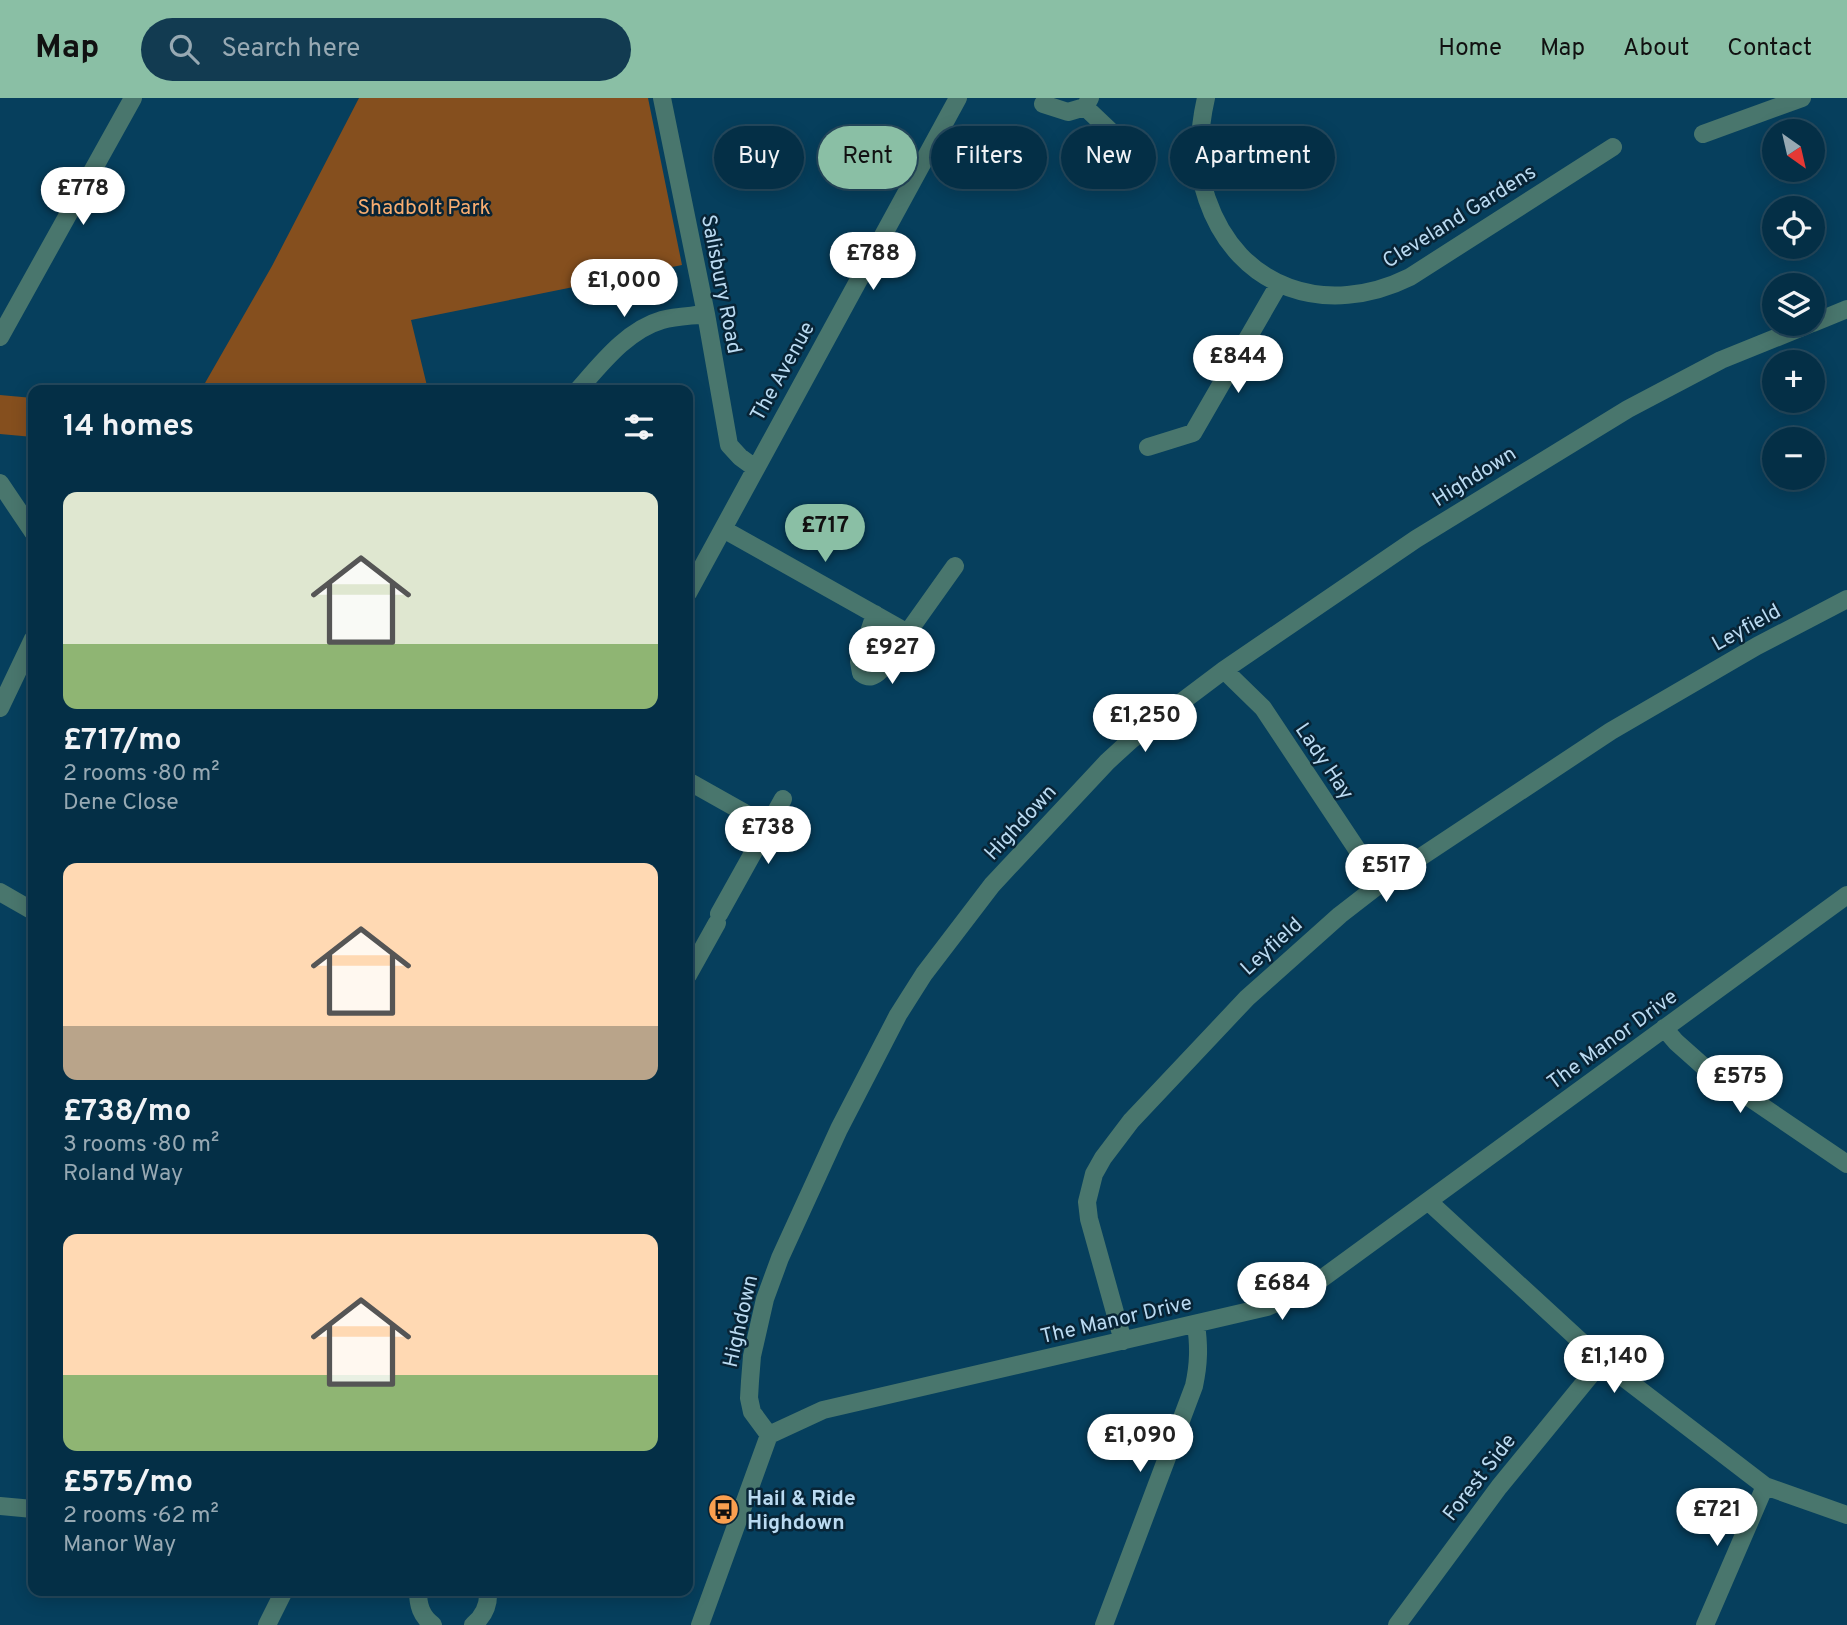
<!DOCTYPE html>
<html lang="en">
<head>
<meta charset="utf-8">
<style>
	body { margin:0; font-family:Overpass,sans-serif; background:#123b51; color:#f1f3f6; height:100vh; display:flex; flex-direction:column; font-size:26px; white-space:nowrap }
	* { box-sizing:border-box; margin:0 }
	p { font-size:23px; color:#97a9b3 }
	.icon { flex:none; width:38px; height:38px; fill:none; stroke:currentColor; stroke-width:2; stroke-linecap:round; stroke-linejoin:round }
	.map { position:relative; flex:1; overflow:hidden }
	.panel { position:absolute; left:28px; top:287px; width:665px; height:1211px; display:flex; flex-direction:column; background:#042f46; border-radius:14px; box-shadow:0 4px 18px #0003,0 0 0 2px #254a5f }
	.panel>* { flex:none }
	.banner { position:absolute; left:714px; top:28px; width:665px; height:63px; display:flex; gap:14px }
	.needle { width:46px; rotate:146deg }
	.controls { position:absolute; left:1762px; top:21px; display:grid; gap:14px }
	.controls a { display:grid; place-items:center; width:63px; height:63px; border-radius:50%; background:#042f46; box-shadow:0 4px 18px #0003,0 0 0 2px #254a5f; font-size:35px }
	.price { position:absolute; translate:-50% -60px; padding:0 16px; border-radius:24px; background:#fff; color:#222; font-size:23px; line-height:46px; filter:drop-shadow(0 2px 4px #0008) }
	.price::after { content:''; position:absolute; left:50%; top:42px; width:21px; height:16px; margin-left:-10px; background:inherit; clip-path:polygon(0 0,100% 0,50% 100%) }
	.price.active { background:#8abfa5; color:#111 }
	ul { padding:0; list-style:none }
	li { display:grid; align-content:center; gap:14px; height:371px; padding:0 35px }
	li span { display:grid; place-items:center; height:217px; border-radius:14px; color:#555 }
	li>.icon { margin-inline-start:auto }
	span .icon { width:126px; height:126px; fill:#fffc; stroke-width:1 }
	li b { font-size:30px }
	h2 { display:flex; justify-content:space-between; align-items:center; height:84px; padding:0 35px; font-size:30px }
	.pill { padding:0 24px; border-radius:32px; background:#042f46; box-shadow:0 4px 18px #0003,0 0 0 2px #254a5f; font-size:24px; line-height:63px }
	.pill.active { background:#8abfa5; color:#111 }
	header { display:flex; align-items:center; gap:42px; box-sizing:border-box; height:98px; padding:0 35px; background:#8abfa5; color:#111 }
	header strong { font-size:33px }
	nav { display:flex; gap:38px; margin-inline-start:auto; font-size:24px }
	.search { width:490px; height:63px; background:#123b51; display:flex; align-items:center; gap:18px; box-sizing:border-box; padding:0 24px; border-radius:38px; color:#97a9b3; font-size:26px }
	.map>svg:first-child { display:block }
	.green { fill:#854f1e }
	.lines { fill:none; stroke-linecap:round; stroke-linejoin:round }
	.minor { stroke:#49766d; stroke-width:18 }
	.labels { text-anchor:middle; stroke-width:5; stroke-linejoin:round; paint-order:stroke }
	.park-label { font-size:21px; fill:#f8ad70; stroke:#082436 }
	.street-label { font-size:21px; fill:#badaf1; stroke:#082436 }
	.poi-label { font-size:21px; font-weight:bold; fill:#badaf1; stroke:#082436; text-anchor:start }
</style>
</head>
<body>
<header>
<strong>Map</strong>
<div class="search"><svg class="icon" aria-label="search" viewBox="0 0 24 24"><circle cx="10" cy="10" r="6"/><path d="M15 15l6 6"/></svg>Search here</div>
<nav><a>Home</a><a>Map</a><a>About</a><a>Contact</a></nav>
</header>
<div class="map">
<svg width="1847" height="1527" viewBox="0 0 1847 1527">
	<rect width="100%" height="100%" fill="#063f5d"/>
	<path class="green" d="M 359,0 L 648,0 L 682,167 L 411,222 L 428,292 L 201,292 L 272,168 Z
		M 0,297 L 33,300 L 33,339 L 0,336 Z"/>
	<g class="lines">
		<path class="minor" d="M 662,0 L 706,216 L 729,347 L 740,359 L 755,370
			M 1090,0 L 1085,9 L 1124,46
			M 1206,0 C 1199,30 1196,71 1207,101 C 1238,192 1327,220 1410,179 L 1613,49
			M 1043,6 L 1068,14 L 1085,9
			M 1703,36 L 1802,0
			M 1813,225 L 1847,211
			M 0,239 L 133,0
			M 578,292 C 601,266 627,232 662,222 C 676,218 692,218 706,216
			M 1148,349 L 1193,335 L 1279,186
			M 0,385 L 33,434
			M 723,431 L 908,535
			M 688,495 L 958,0
			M 875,516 L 859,564 L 861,575 C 869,581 874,579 881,572 L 955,468
			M 1224,572 L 1263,610 L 1380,786
			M 0,610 L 33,541
			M 688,683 L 768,728
			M 0,794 L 33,813
			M 719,816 L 783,701
			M 688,877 L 717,825
			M 1664,930 L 1676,944 L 1703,968 L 1847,1066
			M 1429,1104 L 1602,1263 L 1765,1388 L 1847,1417
			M 1123,1243 L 1089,1121 L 1087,1104 L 1094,1076 L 1103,1060 L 1131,1023 L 1247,900 L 1340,817 L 1380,786 L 1611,633 L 1757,548 L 1847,501
			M 769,1337 L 752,1314 L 749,1300 L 750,1283 L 752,1258 L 765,1201 L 780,1160 L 839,1031 L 898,917 L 924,876 L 992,787 L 1107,664 L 1131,642 L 1224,572 L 1416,441 L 1628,311 L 1721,262 L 1810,226
			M 0,1408 L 33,1411
			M 418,1493 C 418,1507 421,1518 433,1527
			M 267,1527 L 284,1493
			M 473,1527 C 484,1518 489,1507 488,1493
			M 700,1527 L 769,1337 L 823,1312 L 1267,1209 L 1309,1190 L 1847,797
			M 1104,1527 L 1194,1288 C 1199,1265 1199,1248 1196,1226
			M 1397,1527 L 1499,1389 L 1602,1263
			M 1705,1527 L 1765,1388"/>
	</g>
	<defs>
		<symbol id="bus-disc" viewBox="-11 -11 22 22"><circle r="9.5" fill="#fa9f4f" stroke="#082436"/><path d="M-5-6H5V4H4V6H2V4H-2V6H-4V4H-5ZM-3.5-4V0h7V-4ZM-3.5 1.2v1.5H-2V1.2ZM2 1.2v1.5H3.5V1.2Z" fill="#111"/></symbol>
	</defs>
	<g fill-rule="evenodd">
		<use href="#bus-disc" x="706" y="1394" width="35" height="35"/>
	</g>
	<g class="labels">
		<g class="park-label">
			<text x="424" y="116">Shadbolt Park</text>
		</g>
		<g class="street-label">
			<text transform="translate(1459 118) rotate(-32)" y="7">Cleveland Gardens</text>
			<text transform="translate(722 186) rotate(79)" y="7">Salisbury Road</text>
			<text transform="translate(782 273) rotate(-61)" y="7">The Avenue</text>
			<text transform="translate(1474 378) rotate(-32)" y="7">Highdown</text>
			<text transform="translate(1746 529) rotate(-29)" y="7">Leyfield</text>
			<text transform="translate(1325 663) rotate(56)" y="7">Lady Hay</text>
			<text transform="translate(1020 724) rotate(-47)" y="7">Highdown</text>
			<text transform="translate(1271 848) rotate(-42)" y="7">Leyfield</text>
			<text transform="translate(1612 941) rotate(-36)" y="7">The Manor Drive</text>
			<text transform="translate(1116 1221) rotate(-13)" y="7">The Manor Drive</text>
			<text transform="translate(740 1223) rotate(-77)" y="7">Highdown</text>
			<text transform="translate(1479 1379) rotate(-52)" y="7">Forest Side</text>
		</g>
		<g class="poi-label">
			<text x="747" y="1407">Hail &amp; Ride<tspan x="747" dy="24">Highdown</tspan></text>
		</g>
	</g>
</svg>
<div class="controls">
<a><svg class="needle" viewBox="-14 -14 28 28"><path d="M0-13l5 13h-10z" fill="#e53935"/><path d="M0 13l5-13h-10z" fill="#97a9b3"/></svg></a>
<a><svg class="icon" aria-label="locate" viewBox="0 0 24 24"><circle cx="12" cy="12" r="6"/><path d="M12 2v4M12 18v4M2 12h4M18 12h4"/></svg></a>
<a><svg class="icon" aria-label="layers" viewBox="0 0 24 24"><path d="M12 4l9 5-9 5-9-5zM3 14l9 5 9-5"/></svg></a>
<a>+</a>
<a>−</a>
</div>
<b class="price" style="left:83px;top:129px">£778</b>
<b class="price" style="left:873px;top:194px">£788</b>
<b class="price" style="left:624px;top:221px">£1,000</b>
<b class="price" style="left:1238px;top:297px">£844</b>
<b class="price active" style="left:825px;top:466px">£717</b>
<b class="price" style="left:892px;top:588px">£927</b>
<b class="price" style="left:1145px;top:656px">£1,250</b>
<b class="price" style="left:768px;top:768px">£738</b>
<b class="price" style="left:1386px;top:806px">£517</b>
<b class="price" style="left:1740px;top:1017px">£575</b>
<b class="price" style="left:1282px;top:1224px">£684</b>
<b class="price" style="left:1614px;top:1297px">£1,140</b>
<b class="price" style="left:1140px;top:1376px">£1,090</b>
<b class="price" style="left:1717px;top:1450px">£721</b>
<div class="banner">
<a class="pill">Buy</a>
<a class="pill active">Rent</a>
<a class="pill">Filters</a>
<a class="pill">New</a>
<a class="pill">Apartment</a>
</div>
<section class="panel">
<h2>14 homes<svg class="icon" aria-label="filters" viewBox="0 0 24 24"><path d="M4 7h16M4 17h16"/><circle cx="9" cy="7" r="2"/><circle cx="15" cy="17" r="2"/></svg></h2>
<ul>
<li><span style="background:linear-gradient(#dfe7d0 70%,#8fb573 0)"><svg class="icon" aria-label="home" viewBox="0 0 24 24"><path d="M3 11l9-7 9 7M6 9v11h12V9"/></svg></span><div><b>£717/mo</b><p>2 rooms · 80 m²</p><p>Dene Close</p></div></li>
<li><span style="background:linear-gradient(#ffd9b3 75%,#b9a48a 0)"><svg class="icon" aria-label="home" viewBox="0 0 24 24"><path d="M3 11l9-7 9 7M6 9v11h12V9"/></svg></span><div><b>£738/mo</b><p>3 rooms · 80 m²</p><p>Roland Way</p></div></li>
<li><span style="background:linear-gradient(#ffd9b3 65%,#8fb573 0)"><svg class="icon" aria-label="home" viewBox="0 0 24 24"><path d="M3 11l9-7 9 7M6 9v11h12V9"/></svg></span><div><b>£575/mo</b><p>2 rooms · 62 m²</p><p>Manor Way</p></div></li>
</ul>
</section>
</div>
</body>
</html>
